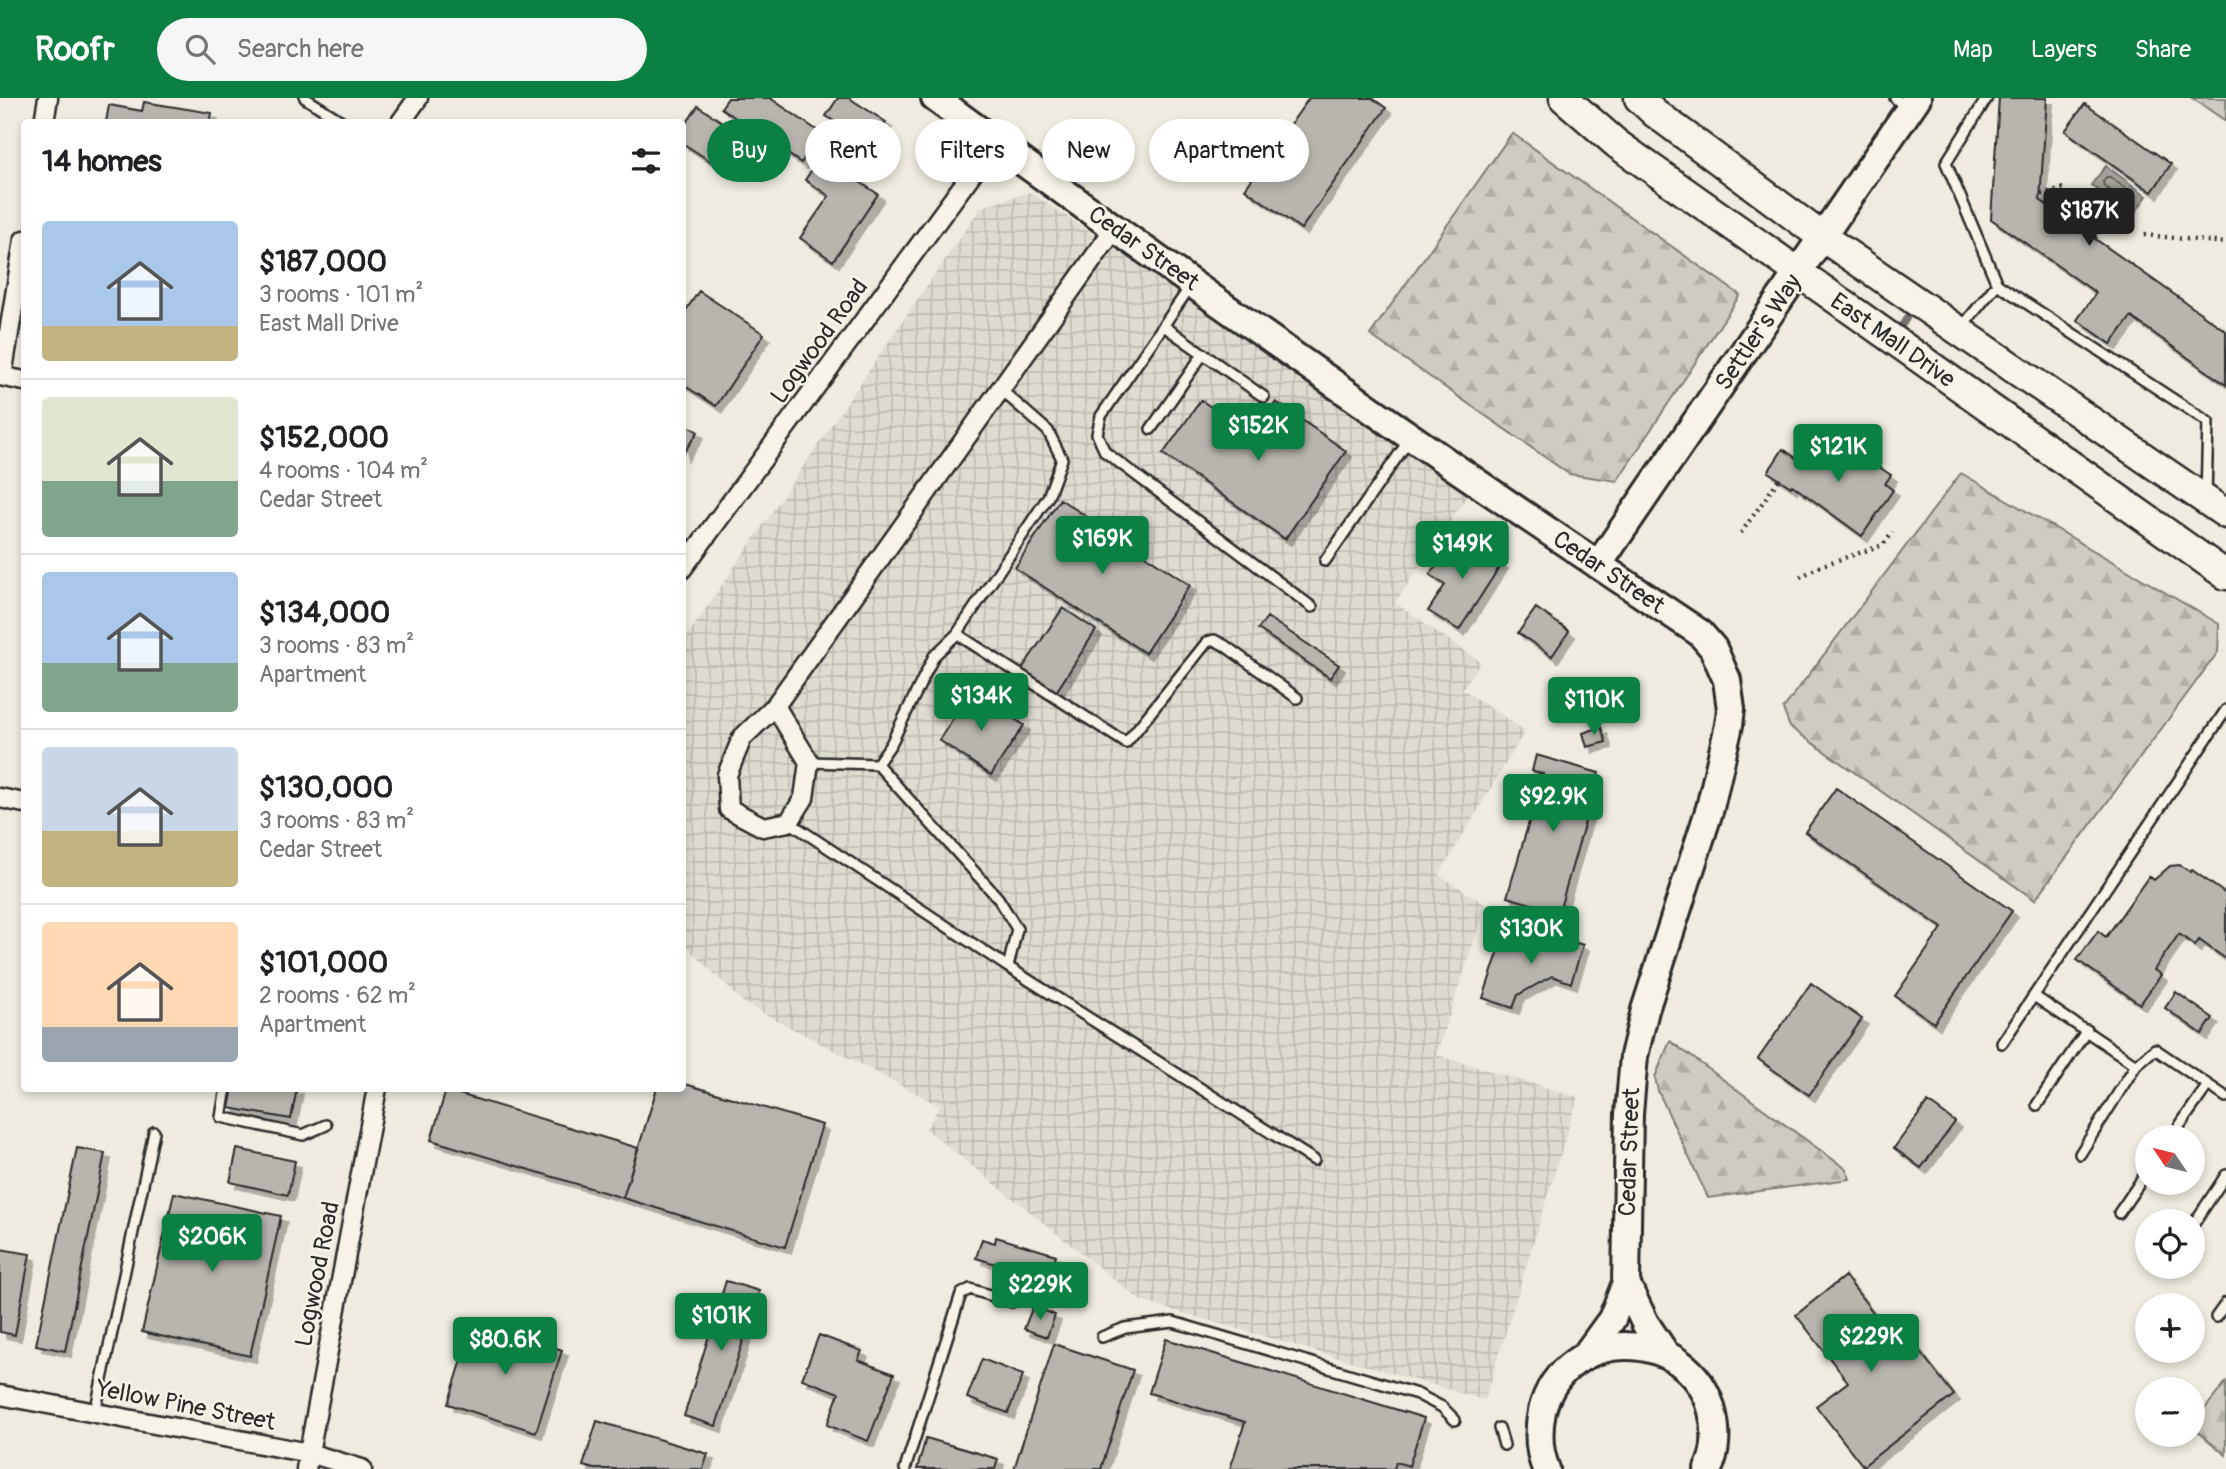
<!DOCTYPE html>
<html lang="en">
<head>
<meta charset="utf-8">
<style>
	body { margin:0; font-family:Pangolin,sans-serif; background:#f6f6f6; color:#202124; height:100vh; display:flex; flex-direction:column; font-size:26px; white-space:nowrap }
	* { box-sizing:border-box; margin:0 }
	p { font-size:23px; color:#757577 }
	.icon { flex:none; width:38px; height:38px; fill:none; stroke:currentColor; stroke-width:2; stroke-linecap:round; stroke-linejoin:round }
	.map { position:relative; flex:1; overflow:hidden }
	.side { position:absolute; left:21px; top:21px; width:665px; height:973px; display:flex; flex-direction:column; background:#fff; border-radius:7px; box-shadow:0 4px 10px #0003 }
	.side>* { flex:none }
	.top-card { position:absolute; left:707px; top:21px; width:665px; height:63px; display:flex; gap:14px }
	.needle { width:46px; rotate:305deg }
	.controls { position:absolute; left:2135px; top:1027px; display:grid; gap:14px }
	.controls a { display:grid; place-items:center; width:70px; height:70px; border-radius:50%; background:#fff; box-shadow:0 4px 10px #0003; font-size:35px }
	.price { position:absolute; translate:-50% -60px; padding:0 16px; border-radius:7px; background:#0b8043; color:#fff; font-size:23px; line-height:46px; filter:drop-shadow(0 2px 4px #0008) }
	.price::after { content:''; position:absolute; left:50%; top:42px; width:21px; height:16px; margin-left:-10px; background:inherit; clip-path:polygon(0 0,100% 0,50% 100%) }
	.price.active { background:#222; color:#fff }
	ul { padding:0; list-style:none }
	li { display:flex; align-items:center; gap:21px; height:175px; padding:0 21px }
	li+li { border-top:2px solid #e0e0e0 }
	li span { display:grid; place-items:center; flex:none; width:196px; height:140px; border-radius:7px; color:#555 }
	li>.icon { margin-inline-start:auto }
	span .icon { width:84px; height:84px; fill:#fffc; stroke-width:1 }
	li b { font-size:30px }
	h2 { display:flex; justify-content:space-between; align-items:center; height:84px; padding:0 21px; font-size:30px }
	.chip { padding:0 24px; border-radius:32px; background:#fff; box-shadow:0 4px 10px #0003; font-size:24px; line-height:63px }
	.chip.active { background:#0b8043; color:#fff }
	header { display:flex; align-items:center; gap:42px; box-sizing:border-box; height:98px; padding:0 35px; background:#0b8043; color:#fff }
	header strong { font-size:33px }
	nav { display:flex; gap:38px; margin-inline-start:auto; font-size:24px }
	.search { width:490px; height:63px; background:#f6f6f6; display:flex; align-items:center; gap:18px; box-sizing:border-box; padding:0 24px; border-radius:38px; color:#757577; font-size:26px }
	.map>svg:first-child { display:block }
	.industrial { fill:url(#industrial-grid) }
	.forest { fill:url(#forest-firs); stroke:#7d7b76; stroke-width:2 }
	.water { fill:#a4a29a; stroke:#74726e; stroke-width:2 }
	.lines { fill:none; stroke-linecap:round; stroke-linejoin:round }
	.shore { stroke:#5b5b57; stroke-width:2 }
	.stream { stroke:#74726e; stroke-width:7 }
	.building { fill:#b8b5ae; stroke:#2b2b2b; stroke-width:2; filter:url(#shadow) }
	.service-casing { stroke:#2b2b2b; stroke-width:14 }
	.minor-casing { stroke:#2b2b2b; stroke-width:23 }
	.secondary-casing { stroke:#2b2b2b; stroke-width:32 }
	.primary-casing { stroke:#2b2b2b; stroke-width:33 }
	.path { stroke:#2b2b2b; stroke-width:4.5; stroke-dasharray:2 5; stroke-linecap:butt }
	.service { stroke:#f7f3e8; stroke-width:9 }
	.minor { stroke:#f7f3e8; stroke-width:18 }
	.secondary { stroke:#f7f3e8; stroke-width:26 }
	.primary { stroke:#f7f3e8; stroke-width:28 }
	.labels { text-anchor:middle; stroke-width:5; stroke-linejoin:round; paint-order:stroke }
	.street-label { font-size:24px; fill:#2b2b2b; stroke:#f7f3e8 }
</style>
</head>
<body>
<header>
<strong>Roofr</strong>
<div class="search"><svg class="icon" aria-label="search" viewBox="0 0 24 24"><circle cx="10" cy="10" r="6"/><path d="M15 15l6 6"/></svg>Search here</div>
<nav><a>Map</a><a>Layers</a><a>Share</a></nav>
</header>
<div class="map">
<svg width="2226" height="1371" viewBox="0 0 2226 1371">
	<defs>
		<pattern id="industrial-grid" width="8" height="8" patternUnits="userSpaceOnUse" patternTransform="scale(1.75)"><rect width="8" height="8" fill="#dedbd1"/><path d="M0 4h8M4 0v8" fill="none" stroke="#bfbcb4"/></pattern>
		<pattern id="forest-firs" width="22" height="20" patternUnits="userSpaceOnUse" patternTransform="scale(1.75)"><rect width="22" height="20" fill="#cfcbc2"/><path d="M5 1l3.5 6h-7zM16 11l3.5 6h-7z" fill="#b2aea7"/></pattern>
		<filter id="shadow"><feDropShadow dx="6" dy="6" stdDeviation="0" flood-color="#0004"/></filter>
	</defs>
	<rect width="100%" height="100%" fill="#efebe0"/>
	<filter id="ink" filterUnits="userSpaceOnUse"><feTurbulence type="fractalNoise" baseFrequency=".0143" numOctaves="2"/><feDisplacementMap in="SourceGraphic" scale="14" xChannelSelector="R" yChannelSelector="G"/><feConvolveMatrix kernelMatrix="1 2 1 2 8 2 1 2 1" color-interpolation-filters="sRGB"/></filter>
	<g filter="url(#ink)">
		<path class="industrial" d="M 1030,94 L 1471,392 L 1395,505 L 1481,564 L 1462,591 L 1525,633 L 1439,777 L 1486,807 L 1436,957 L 1578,999 L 1485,1302 L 1141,1203 L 926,1031 L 940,1008 L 744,905 L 683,845 L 683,544 L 981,109 Z"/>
		<path class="forest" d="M 2192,0 L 2226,0 L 2226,23 Z
			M 1512,35 L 1740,197 L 1617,383 L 1569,376 L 1370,237 Z
			M 1961,375 L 2219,526 L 2218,554 L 2035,802 L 1790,629 L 1783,611 Z
			M 1670,943 L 1846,1071 L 1850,1081 L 1708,1100 L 1658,993 L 1655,979 Z
			M 2226,1284 L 2226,1357 L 2193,1330 L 2193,1326 Z"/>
		<path class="water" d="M 2106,68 L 2147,98 L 2133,117 L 2091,87 Z"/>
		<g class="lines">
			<path class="shore" d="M 2106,79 L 2110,79 L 2135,97 L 2136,101 L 2133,105 L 2129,106 L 2104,88 L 2103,84 Z"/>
			<path class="stream" d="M 1897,235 L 1913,210"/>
		</g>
		<path class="building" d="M 728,0 L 770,0 L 821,35 L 801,65 L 721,10 Z
			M 838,0 L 849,0 L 886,24 L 871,47 L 826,18 Z
			M 1309,0 L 1372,0 L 1386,10 L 1301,131 L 1245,91 Z
			M 1999,0 L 2047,0 L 2040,102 L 2226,233 L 2226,287 L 2131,219 L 2111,246 L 2077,222 L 2096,195 L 1991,121 Z
			M 144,4 L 212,15 L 210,24 L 106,24 L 109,7 L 142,13 Z
			M 2085,6 L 2171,66 L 2152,94 L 2065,33 Z
			M 698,8 L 736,33 L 715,66 L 682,45 L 682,32 Z
			M 821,58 L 878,96 L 833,163 L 800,140 L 829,98 L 805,82 Z
			M 699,193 L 764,236 L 716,308 L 682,286 L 682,218 Z
			M 1201,302 L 1252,338 L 1276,304 L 1346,353 L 1285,441 L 1163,356 Z
			M 682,324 L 698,334 L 682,357 Z
			M 1843,345 L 1891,377 L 1885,386 L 1893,392 L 1862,438 L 1792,387 L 1791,389 L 1768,374 L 1783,351 L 1805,366 L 1814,352 L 1822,357 L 1827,349 L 1836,355 Z
			M 1060,401 L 1190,487 L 1145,555 L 1015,470 Z
			M 1456,436 L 1502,465 L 1459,532 L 1428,513 L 1445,487 L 1430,477 Z
			M 1063,510 L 1096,532 L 1056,594 L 1022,571 Z
			M 1536,510 L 1569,533 L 1552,558 L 1518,535 Z
			M 1267,519 L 1339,567 L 1330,580 L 1258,531 Z
			M 971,593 L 1024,627 L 991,677 L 939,642 Z
			M 1601,629 L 1606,644 L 1587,649 L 1583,635 Z
			M 1536,657 L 1599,675 L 1559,814 L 1507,799 L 1543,676 L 1532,673 Z
			M 1836,690 L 2012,813 L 1934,925 L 1895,898 L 1942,830 L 1805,734 Z
			M 2179,767 L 2191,774 L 2192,772 L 2226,796 L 2226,861 L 2199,842 L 2195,848 L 2179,836 L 2154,872 L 2161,877 L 2140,906 L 2077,862 L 2098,833 L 2106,839 L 2149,778 L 2154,782 L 2170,768 Z
			M 1537,832 L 1583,847 L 1571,885 L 1552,878 L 1518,897 L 1513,910 L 1483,900 L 1499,852 Z
			M 1811,885 L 1862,921 L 1809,997 L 1758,961 Z
			M 2176,894 L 2213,920 L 2202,936 L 2165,910 Z
			M 682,985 L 822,1027 L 785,1149 L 623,1100 L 657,990 L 682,990 Z
			M 233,990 L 297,990 L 291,1021 L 229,1010 Z
			M 446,992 L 638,1050 L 623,1100 L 431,1042 Z
			M 1928,1004 L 1955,1024 L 1921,1070 L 1894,1050 Z
			M 77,1050 L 105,1055 L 65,1253 L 36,1247 Z
			M 237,1051 L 295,1063 L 288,1097 L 230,1084 Z
			M 174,1095 L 281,1118 L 250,1258 L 142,1234 Z
			M 996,1139 L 1056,1157 L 1049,1182 L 976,1160 L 982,1141 L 995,1145 Z
			M 0,1151 L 30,1156 L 15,1237 L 0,1234 Z
			M 1845,1178 L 1897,1245 L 1907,1237 L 1954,1297 L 1863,1368 L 1816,1308 L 1848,1284 L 1796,1217 Z
			M 726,1183 L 759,1193 L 716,1328 L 684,1318 Z
			M 1033,1208 L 1055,1217 L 1047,1239 L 1024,1231 Z
			M 474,1224 L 562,1252 L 536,1334 L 448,1306 Z
			M 819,1237 L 862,1253 L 858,1262 L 894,1276 L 868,1343 L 827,1327 L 839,1295 L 802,1281 Z
			M 1166,1241 L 1424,1320 L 1409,1368 L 1396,1364 L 1394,1371 L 1230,1371 L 1245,1324 L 1149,1295 Z
			M 1054,1246 L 1133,1272 L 1101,1371 L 1014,1371 Z
			M 982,1261 L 1023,1277 L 1008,1315 L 967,1300 Z
			M 597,1323 L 708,1356 L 703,1371 L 594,1371 L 583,1368 Z
			M 926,1340 L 998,1361 L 995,1371 L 917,1371 Z"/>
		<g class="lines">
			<defs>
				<path id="service" d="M 305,0 L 343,24
					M 1895,0 L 1908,11
					M 1987,0 L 1946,65 L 1997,186 L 2208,324 L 2206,398
					M 1190,189 L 1101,318 L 1097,336 L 1105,354 L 1312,509
					M 1164,228 L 1264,299
					M 1962,229 L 1997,186
					M 1151,331 L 1203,256
					M 1325,463 L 1409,342
					M 957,536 L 1126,645 L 1207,544 L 1214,542 L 1224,547 L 1297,600
					M 809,664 L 877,666 L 891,646 L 934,558 L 957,536 L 1048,399 L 1062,361 L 1048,333 L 1000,291
					M 877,666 L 998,800 L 1017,831 L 1008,869
					M 789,724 L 1008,869 L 1314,1062
					M 2034,898 L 2136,967 L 2155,951 L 2226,999
					M 2002,945 L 2226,612
					M 226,990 L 221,1019 L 303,1037 L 326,1027
					M 2037,1007 L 2087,932
					M 2171,1040 L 2208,987
					M 2080,1056 L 2136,967
					M 2119,1115 L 2147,1074
					M 2193,1127 L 2226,1077
					M 2216,1219 L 2226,1205
					M 1102,1239 L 1125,1230 L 1173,1224 L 1417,1296 L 1442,1309 L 1455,1322
					M 95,1315 L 154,1034
					M 1499,1330 L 1504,1347
					M 905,1371 L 961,1196 L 970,1191 L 1012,1204"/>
				<path id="minor" d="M 44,24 L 48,0
					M 401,24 L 418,0
					M 0,278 L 24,283
					M 2,278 L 24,142
					M 682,471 L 995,44
					M 775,608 L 809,664 L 804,700 L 789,724 L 763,729 L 729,711 L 727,677 L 742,640 L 775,608 L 1115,130
					M 0,700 L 24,705
					M 0,1297 L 309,1355 L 362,1371
					M 306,1371 L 377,990"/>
				<path id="secondary" d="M 935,0 C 1186,184 1441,363 1700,535 L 1713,550 L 1727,582 L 1731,611 L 1729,627 L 1710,710 L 1645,912 L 1634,958 L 1629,1016 L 1626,1185 L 1612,1221 L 1585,1258
					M 1598,467 L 1917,0
					M 1626,1185 L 1645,1225 L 1665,1255
					M 1546,1371 C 1538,1352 1538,1333 1542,1313 C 1564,1226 1690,1227 1712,1313 C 1717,1332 1717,1354 1708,1371"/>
				<path id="primary" d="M 1564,0 L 1617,46 L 2226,477
					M 1639,0 L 1655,15 L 1821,138 L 2226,416"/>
			</defs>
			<use href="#service" class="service-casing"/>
			<use href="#minor" class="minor-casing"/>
			<use href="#secondary" class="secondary-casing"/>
			<use href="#primary" class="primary-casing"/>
			<path class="path" d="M 2041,96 L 2068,89
				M 2065,119 L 2077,102
				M 2144,137 L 2226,145
				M 2095,140 L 2106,122
				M 1741,435 L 1779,381
				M 1800,479 L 1823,467 L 1883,447 L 1893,434"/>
			<use href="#service" class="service"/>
			<use href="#minor" class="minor"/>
			<use href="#secondary" class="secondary"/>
			<use href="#primary" class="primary"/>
		</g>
	</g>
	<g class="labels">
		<g class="street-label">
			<text transform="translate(1144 150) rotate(35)" y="8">Cedar Street</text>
			<text transform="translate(1758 234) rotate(-56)" y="8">Settler's Way</text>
			<text transform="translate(1893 242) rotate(35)" y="8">East Mall Drive</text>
			<text transform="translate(819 243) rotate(-54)" y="8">Logwood Road</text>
			<text transform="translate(1609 474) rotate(34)" y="8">Cedar Street</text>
			<text transform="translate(1629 1054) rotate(-88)" y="8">Cedar Street</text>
			<text transform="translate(317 1176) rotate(-79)" y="8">Logwood Road</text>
			<text transform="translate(186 1307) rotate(11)" y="8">Yellow Pine Street</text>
		</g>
	</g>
</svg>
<div class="controls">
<a><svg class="needle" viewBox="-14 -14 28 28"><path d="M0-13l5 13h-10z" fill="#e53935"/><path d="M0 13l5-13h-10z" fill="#757577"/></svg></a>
<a><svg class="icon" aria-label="locate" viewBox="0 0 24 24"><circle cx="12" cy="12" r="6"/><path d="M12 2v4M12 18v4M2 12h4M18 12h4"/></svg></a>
<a>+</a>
<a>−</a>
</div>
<b class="price active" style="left:2089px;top:150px">$187K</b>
<b class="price" style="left:1258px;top:365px">$152K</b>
<b class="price" style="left:1838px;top:386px">$121K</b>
<b class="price" style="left:1102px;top:478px">$169K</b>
<b class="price" style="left:1462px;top:483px">$149K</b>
<b class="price" style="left:981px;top:635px">$134K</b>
<b class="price" style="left:1594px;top:639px">$110K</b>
<b class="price" style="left:1553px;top:736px">$92.9K</b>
<b class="price" style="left:1531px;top:868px">$130K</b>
<b class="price" style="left:212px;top:1176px">$206K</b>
<b class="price" style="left:1040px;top:1224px">$229K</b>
<b class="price" style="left:721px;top:1255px">$101K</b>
<b class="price" style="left:1871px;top:1276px">$229K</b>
<b class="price" style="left:505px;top:1279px">$80.6K</b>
<div class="top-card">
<a class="chip active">Buy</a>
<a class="chip">Rent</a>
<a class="chip">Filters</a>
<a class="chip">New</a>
<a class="chip">Apartment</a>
</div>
<section class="side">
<h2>14 homes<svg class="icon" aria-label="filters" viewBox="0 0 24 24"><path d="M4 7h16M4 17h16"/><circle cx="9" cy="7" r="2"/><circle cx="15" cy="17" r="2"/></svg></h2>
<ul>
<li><span style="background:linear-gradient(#a9c7e8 75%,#c2b280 0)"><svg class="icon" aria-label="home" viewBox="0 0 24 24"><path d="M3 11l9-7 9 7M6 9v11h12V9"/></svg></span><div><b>$187,000</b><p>3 rooms · 101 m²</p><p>East Mall Drive</p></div></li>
<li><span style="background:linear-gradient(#dfe7d0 60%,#7fa58c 0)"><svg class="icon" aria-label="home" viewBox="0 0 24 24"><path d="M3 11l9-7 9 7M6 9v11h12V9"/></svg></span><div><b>$152,000</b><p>4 rooms · 104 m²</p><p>Cedar Street</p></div></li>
<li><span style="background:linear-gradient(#a9c7e8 65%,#7fa58c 0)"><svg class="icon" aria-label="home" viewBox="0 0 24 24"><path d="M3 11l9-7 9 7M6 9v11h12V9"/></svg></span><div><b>$134,000</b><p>3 rooms · 83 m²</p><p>Apartment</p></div></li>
<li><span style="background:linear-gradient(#c9d6e8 60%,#c2b280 0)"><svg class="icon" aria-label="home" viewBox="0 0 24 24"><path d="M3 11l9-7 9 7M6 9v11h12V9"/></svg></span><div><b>$130,000</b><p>3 rooms · 83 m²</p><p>Cedar Street</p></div></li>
<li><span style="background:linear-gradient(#ffd9b3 75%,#9aa5b1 0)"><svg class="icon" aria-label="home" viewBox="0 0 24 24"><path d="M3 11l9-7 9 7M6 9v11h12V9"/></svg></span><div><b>$101,000</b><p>2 rooms · 62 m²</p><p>Apartment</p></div></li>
</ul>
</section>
</div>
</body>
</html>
